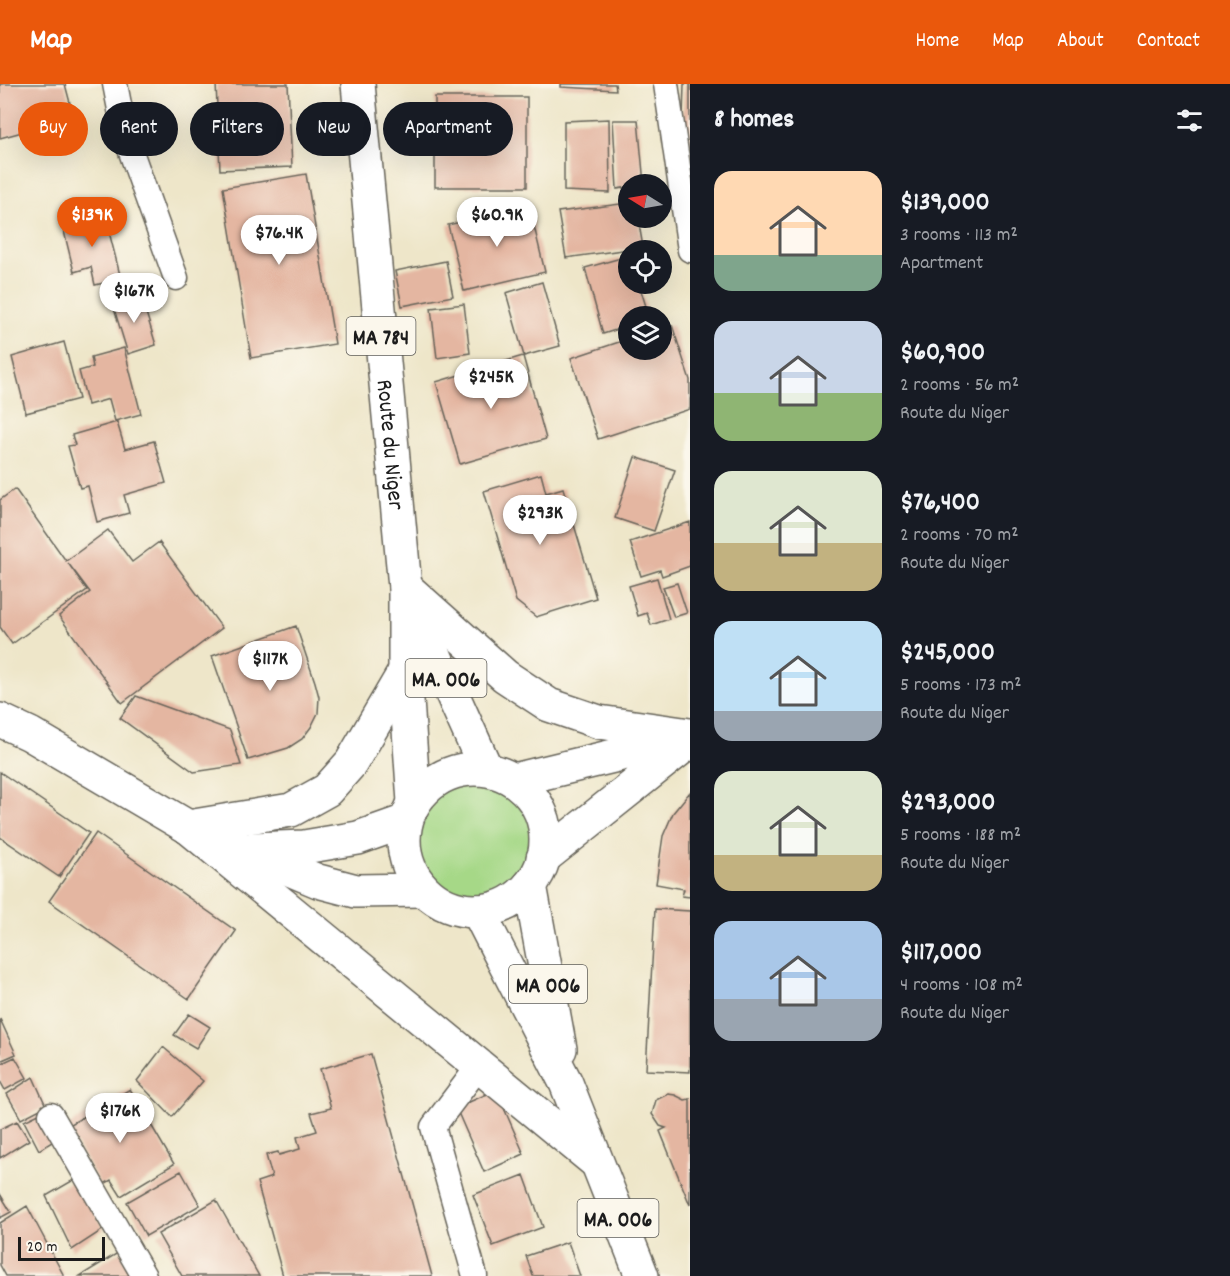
<!DOCTYPE html>
<html lang="en">
<head>
<meta charset="utf-8">
<style>
	body { margin:0; font-family:Dekko,sans-serif; background:#20242c; color:#f1f3f6; height:100vh; display:flex; flex-direction:column; font-size:22px; white-space:nowrap }
	* { box-sizing:border-box; margin:0 }
	p { font-size:20px; color:#9ea1a6 }
	.icon { flex:none; width:33px; height:33px; fill:none; stroke:currentColor; stroke-width:2; stroke-linecap:round; stroke-linejoin:round }
	.map { position:relative; flex:1; overflow:hidden }
	.details { display:flex; flex-direction:column; background:#171b24; width:540px }
	.details>* { flex:none }
	.top-card { position:absolute; left:18px; top:18px; width:570px; height:54px; display:flex; gap:12px }
	.needle { width:39px; rotate:281deg }
	.tools { position:absolute; left:618px; top:90px; display:grid; gap:12px }
	.tools a { display:grid; place-items:center; width:54px; height:54px; border-radius:50%; background:#171b24; box-shadow:0 6px 24px #0002; font-size:30px }
	.scale { position:absolute; left:18px; bottom:15px; width:87px; box-sizing:border-box; padding-left:6px; border:3px solid #1c1c1c; border-top:0; font-size:16px; line-height:21px; white-space:nowrap; color:#1c1c1c; -webkit-text-stroke:4px #fbf7ec; paint-order:stroke }
	.price { position:absolute; translate:-50% -51px; padding:0 14px; border-radius:21px; background:#fff; color:#222; font-size:20px; line-height:39px; filter:drop-shadow(0 2px 3px #0008) }
	.price::after { content:''; position:absolute; left:50%; top:36px; width:18px; height:14px; margin-left:-9px; background:inherit; clip-path:polygon(0 0,100% 0,50% 100%) }
	.price.active { background:#ea580c; color:#fff }
	ul { padding:0; list-style:none }
	li { display:flex; align-items:center; gap:18px; height:150px; padding:0 24px }
	li span { display:grid; place-items:center; flex:none; width:168px; height:120px; border-radius:18px; color:#555 }
	li>.icon { margin-inline-start:auto }
	span .icon { width:72px; height:72px; fill:#fffc; stroke-width:1 }
	li b { font-size:26px }
	h2 { display:flex; justify-content:space-between; align-items:center; height:72px; padding:0 24px; font-size:26px }
	.chip { padding:0 21px; border-radius:27px; background:#171b24; box-shadow:0 6px 24px #0002; font-size:21px; line-height:54px }
	.chip.active { background:#ea580c; color:#fff }
	header { display:flex; align-items:center; gap:36px; box-sizing:border-box; height:84px; padding:0 30px; background:#ea580c; color:#fff }
	header strong { font-size:28px }
	nav { display:flex; gap:33px; margin-inline-start:auto; font-size:21px }
	main { display:flex; flex:1; min-height:0 }
	.map>svg:first-child { display:block }
	.green { fill:#a6d887; stroke:#617a52; stroke-width:1.5 }
	.building { fill:#e4b6a1 }
	.lines { fill:none; stroke-linecap:round; stroke-linejoin:round }
	.minor-casing { stroke:#666359; stroke-width:27 }
	.secondary-casing { stroke:#666359; stroke-width:36 }
	.primary-casing { stroke:#666359; stroke-width:36 }
	.minor { stroke:#fff; stroke-width:24 }
	.secondary { stroke:#fff; stroke-width:33 }
	.primary { stroke:#fff; stroke-width:33 }
	.labels { text-anchor:middle; stroke-width:4.5; stroke-linejoin:round; paint-order:stroke }
	.shield { fill:#fbf7ec; stroke:#5f5e5a; stroke-width:1.5 }
	.shield-label { font-size:22px; font-weight:bold; fill:#1c1c1c }
	.street-label { font-size:24px; fill:#1c1c1c; stroke:#fbf7ec }
</style>
</head>
<body>
<header>
<strong>Map</strong>
<nav><a>Home</a><a>Map</a><a>About</a><a>Contact</a></nav>
</header>
<main>
<div class="map">
<svg width="690" height="1192" viewBox="0 0 690 1192">
	<rect width="100%" height="100%" fill="#fbf7ec"/>
	<filter id="ink" filterUnits="userSpaceOnUse"><feTurbulence type="fractalNoise" baseFrequency=".0167" numOctaves="2"/><feDisplacementMap in="SourceGraphic" scale="12" xChannelSelector="R" yChannelSelector="G"/><feConvolveMatrix kernelMatrix="1 2 1 2 8 2 1 2 1" color-interpolation-filters="sRGB"/></filter>
	<filter id="wash" filterUnits="userSpaceOnUse"><feTurbulence type="fractalNoise" baseFrequency=".008" numOctaves="4" result="noise"/><feDisplacementMap in="SourceGraphic" scale="24" xChannelSelector="R" yChannelSelector="G"/><feGaussianBlur stdDeviation="1.35" result="paint"/><feColorMatrix in="noise" values="0 0 0 0 0 0 0 0 0 0 0 0 0 0 0 0 0 1.4 0 .05"/><feComposite in="paint" operator="in"/></filter>
	<g filter="url(#wash)">
		<rect width="100%" height="100%" fill="#eee6c9"/>
		<path class="green" d="M412 754a64 64 0 1 1 128 0a64 64 0 1 1-128 0Z"/>
		<g id="blocks">
			<path class="building" d="M 0,0 L 65,0 L 74,34 L 0,54 Z
				M 216,0 L 288,0 L 292,83 L 220,86 Z
				M 561,0 L 615,0 L 616,6 L 561,3 Z
				M 684,0 L 690,0 L 690,67 L 682,68 Z
				M 435,13 L 527,13 L 527,103 L 435,103 Z
				M 609,35 L 610,109 L 564,107 L 564,37 Z
				M 613,36 L 638,36 L 644,100 L 628,100 L 628,103 L 617,105 Z
				M 306,90 L 335,260 L 251,274 L 223,104 Z
				M 628,119 L 628,134 L 638,134 L 643,163 L 566,174 L 558,128 Z
				M 529,121 L 545,188 L 464,207 L 448,141 Z
				M 104,128 L 121,195 L 95,201 L 91,183 L 74,188 L 62,139 Z
				M 628,172 L 628,200 L 639,200 L 649,232 L 628,232 L 628,242 L 603,250 L 585,184 Z
				M 446,177 L 453,212 L 402,222 L 395,187 Z
				M 542,198 L 560,262 L 524,272 L 506,209 Z
				M 140,209 L 156,261 L 128,270 L 112,218 Z
				M 464,220 L 470,269 L 437,274 L 431,224 Z
				M 672,241 L 690,296 L 690,325 L 598,355 L 571,274 L 628,255 L 628,266 L 662,266 L 662,244 Z
				M 64,258 L 79,315 L 26,329 L 12,273 Z
				M 124,264 L 141,330 L 115,337 L 109,315 L 88,321 L 79,287 L 93,283 L 91,273 Z
				M 523,272 L 546,355 L 460,380 L 436,298 Z
				M 117,338 L 125,365 L 154,357 L 166,399 L 124,411 L 129,429 L 97,438 L 88,402 L 80,404 L 68,362 L 75,361 L 72,351 Z
				M 635,373 L 675,386 L 654,447 L 615,434 Z
				M 541,390 L 546,409 L 563,404 L 596,514 L 536,533 L 516,517 L 484,407 Z
				M 15,405 L 66,477 L 108,446 L 132,478 L 159,458 L 222,544 L 122,619 L 59,532 L 90,508 L 68,479 L 87,506 L 12,560 L 0,543 L 0,416 Z
				M 690,438 L 690,482 L 662,492 L 660,486 L 641,492 L 630,458 Z
				M 657,494 L 669,535 L 651,541 L 647,529 L 638,532 L 629,502 Z
				M 677,499 L 687,529 L 674,533 L 663,503 Z
				M 296,542 L 315,598 L 319,613 L 318,629 L 311,643 L 302,655 L 288,664 L 248,676 L 212,572 Z
				M 136,612 L 230,646 L 241,681 L 194,688 L 120,634 Z
				M 0,688 L 89,749 L 59,793 L 0,753 Z
				M 690,708 L 690,813 L 682,812 L 684,805 L 656,800 L 663,752 L 673,729 Z
				M 96,749 L 236,847 L 189,915 L 49,817 Z
				M 655,825 L 690,827 L 690,988 L 646,986 Z
				M 189,930 L 210,943 L 196,964 L 174,951 Z
				M 0,935 L 16,970 L 0,977 Z
				M 163,963 L 203,997 L 172,1033 L 137,997 Z
				M 371,970 L 432,1192 L 283,1192 L 257,1098 L 272,1093 L 266,1071 L 278,1068 L 279,1071 L 300,1065 L 297,1053 L 317,1047 L 311,1029 L 331,1024 L 320,985 Z
				M 15,973 L 27,994 L 5,1006 L 0,997 L 0,980 Z
				M 33,993 L 46,1022 L 21,1035 L 7,1010 Z
				M 130,1005 L 174,1080 L 121,1112 L 111,1096 L 101,1102 L 66,1043 Z
				M 496,1006 L 524,1070 L 484,1088 L 456,1024 Z
				M 668,1010 L 675,1011 L 685,1016 L 690,1015 L 690,1121 L 660,1047 L 666,1044 L 660,1042 L 652,1030 L 656,1016 Z
				M 43,1028 L 57,1055 L 39,1066 L 24,1037 Z
				M 17,1037 L 29,1056 L 0,1074 L 0,1045 Z
				M 181,1087 L 200,1121 L 146,1152 L 127,1118 Z
				M 524,1091 L 543,1143 L 493,1162 L 473,1111 Z
				M 77,1094 L 104,1145 L 72,1166 L 46,1112 Z
				M 0,1110 L 11,1128 L 0,1134 Z
				M 216,1116 L 259,1192 L 182,1192 L 158,1150 Z
				M 27,1122 L 64,1192 L 6,1192 L 0,1181 L 0,1139 Z
				M 568,1158 L 580,1192 L 533,1192 L 526,1172 Z
				M 121,1167 L 134,1192 L 80,1192 Z"/>
		</g>
	</g>
	<g filter="url(#ink)">
		<use href="#blocks" fill-opacity="0" stroke="#666359" stroke-width="1.5"/>
		<g class="lines">
			<defs>
				<path id="minor" d="M 115,0 L 125,51 L 176,194
					M 666,0 L 690,166
					M 51,1031 L 144,1192
					M 475,1192 L 433,1043 L 479,982"/>
				<path id="secondary" d="M 0,636 L 30,650 L 188,743 L 318,797 L 356,807 L 424,806
					M 514,696 L 688,654
					M 253,765 L 304,763 L 358,754 L 406,737
					M 543,774 L 690,657"/>
				<g id="primary">
					<path id="s1" d="M 358,0 L 405,503 L 405,587 L 414,718"/>
					<path d="M 405,503 L 505,592 L 549,621 L 599,638 L 690,651"/>
					<path d="M 410,516 L 486,685"/>
					<circle cx="475" cy="756" r="71"/>
					<path d="M 188,743 L 595,1077"/>
					<path d="M 188,743 L 291,726 L 327,706 L 351,679 L 405,587"/>
					<path d="M 530,801 L 560,965"/>
					<path d="M 478,827 L 566,999 L 642,1192"/>
				</g>
			</defs>
			<use href="#minor" class="minor-casing"/>
			<use href="#secondary" class="secondary-casing"/>
			<use href="#primary" class="primary-casing"/>
			<use href="#minor" class="minor"/>
			<use href="#secondary" class="secondary"/>
			<use href="#primary" class="primary"/>
		</g>
	</g>
	<g class="labels">
		<g class="shield">
			<rect x="346.5" y="233" width="69" height="38" rx="4.5"/>
			<rect x="405.5" y="575" width="81" height="38" rx="4.5"/>
			<rect x="509" y="881" width="78" height="38" rx="4.5"/>
			<rect x="577.5" y="1115" width="81" height="38" rx="4.5"/>
		</g>
		<g class="shield-label">
			<text x="381" y="260">MA 784</text>
			<text x="446" y="602">MA. 006</text>
			<text x="548" y="908">MA 006</text>
			<text x="618" y="1142">MA. 006</text>
		</g>
		<g class="street-label">
			<text dy="8" stroke="none"><textPath href="#s1" startOffset="362">Route du Niger</textPath></text>
		</g>
	</g>
</svg>
<div class="tools">
<a><svg class="needle" viewBox="-14 -14 28 28"><path d="M0-13l5 13h-10z" fill="#e53935"/><path d="M0 13l5-13h-10z" fill="#9ea1a6"/></svg></a>
<a><svg class="icon" aria-label="locate" viewBox="0 0 24 24"><circle cx="12" cy="12" r="6"/><path d="M12 2v4M12 18v4M2 12h4M18 12h4"/></svg></a>
<a><svg class="icon" aria-label="layers" viewBox="0 0 24 24"><path d="M12 4l9 5-9 5-9-5zM3 14l9 5 9-5"/></svg></a>
</div>
<div class="scale">20 m</div>
<b class="price active" style="left:92px;top:164px">$139K</b>
<b class="price" style="left:497px;top:164px">$60.9K</b>
<b class="price" style="left:279px;top:182px">$76.4K</b>
<b class="price" style="left:134px;top:240px">$167K</b>
<b class="price" style="left:491px;top:326px">$245K</b>
<b class="price" style="left:540px;top:462px">$293K</b>
<b class="price" style="left:270px;top:608px">$117K</b>
<b class="price" style="left:120px;top:1060px">$176K</b>
<div class="top-card">
<a class="chip active">Buy</a>
<a class="chip">Rent</a>
<a class="chip">Filters</a>
<a class="chip">New</a>
<a class="chip">Apartment</a>
</div>
</div>
<section class="details">
<h2>8 homes<svg class="icon" aria-label="filters" viewBox="0 0 24 24"><path d="M4 7h16M4 17h16"/><circle cx="9" cy="7" r="2"/><circle cx="15" cy="17" r="2"/></svg></h2>
<ul>
<li><span style="background:linear-gradient(#ffd9b3 70%,#7fa58c 0)"><svg class="icon" aria-label="home" viewBox="0 0 24 24"><path d="M3 11l9-7 9 7M6 9v11h12V9"/></svg></span><div><b>$139,000</b><p>3 rooms · 113 m²</p><p>Apartment</p></div></li>
<li><span style="background:linear-gradient(#c9d6e8 60%,#8fb573 0)"><svg class="icon" aria-label="home" viewBox="0 0 24 24"><path d="M3 11l9-7 9 7M6 9v11h12V9"/></svg></span><div><b>$60,900</b><p>2 rooms · 56 m²</p><p>Route du Niger</p></div></li>
<li><span style="background:linear-gradient(#dfe7d0 60%,#c2b280 0)"><svg class="icon" aria-label="home" viewBox="0 0 24 24"><path d="M3 11l9-7 9 7M6 9v11h12V9"/></svg></span><div><b>$76,400</b><p>2 rooms · 70 m²</p><p>Route du Niger</p></div></li>
<li><span style="background:linear-gradient(#bfe0f5 75%,#9aa5b1 0)"><svg class="icon" aria-label="home" viewBox="0 0 24 24"><path d="M3 11l9-7 9 7M6 9v11h12V9"/></svg></span><div><b>$245,000</b><p>5 rooms · 173 m²</p><p>Route du Niger</p></div></li>
<li><span style="background:linear-gradient(#dfe7d0 70%,#c2b280 0)"><svg class="icon" aria-label="home" viewBox="0 0 24 24"><path d="M3 11l9-7 9 7M6 9v11h12V9"/></svg></span><div><b>$293,000</b><p>5 rooms · 188 m²</p><p>Route du Niger</p></div></li>
<li><span style="background:linear-gradient(#a9c7e8 65%,#9aa5b1 0)"><svg class="icon" aria-label="home" viewBox="0 0 24 24"><path d="M3 11l9-7 9 7M6 9v11h12V9"/></svg></span><div><b>$117,000</b><p>4 rooms · 108 m²</p><p>Route du Niger</p></div></li>
</ul>
</section>
</main>
</body>
</html>
